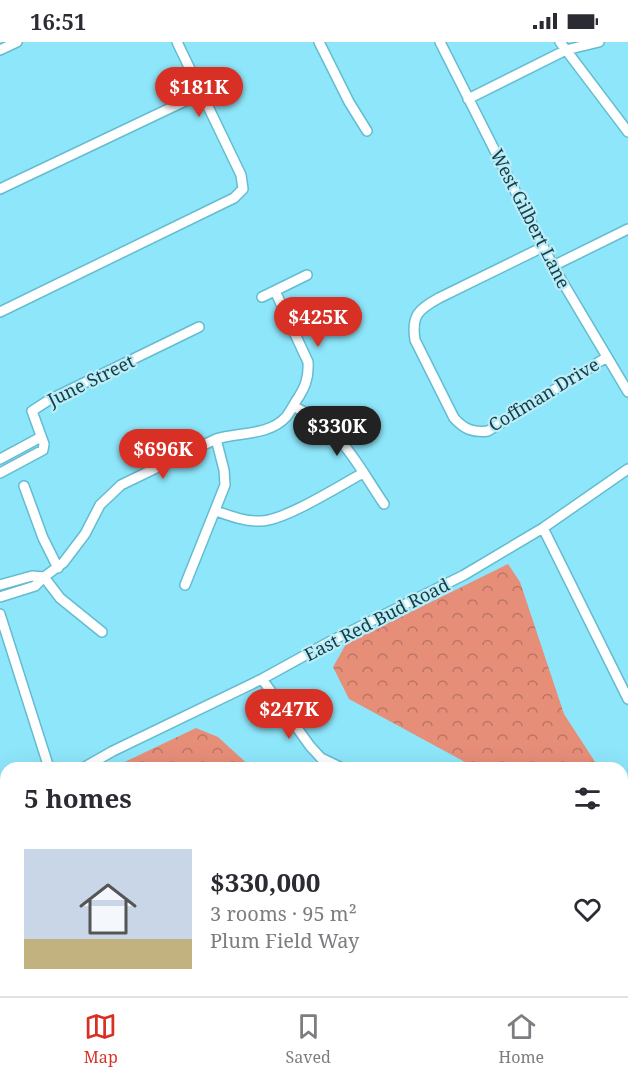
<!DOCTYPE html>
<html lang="en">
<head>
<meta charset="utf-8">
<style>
	body { margin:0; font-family:"Noto Serif",serif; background:#f7f7f7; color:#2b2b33; height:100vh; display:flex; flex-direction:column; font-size:22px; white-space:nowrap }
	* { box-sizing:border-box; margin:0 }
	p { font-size:20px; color:#7c7c81 }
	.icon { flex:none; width:33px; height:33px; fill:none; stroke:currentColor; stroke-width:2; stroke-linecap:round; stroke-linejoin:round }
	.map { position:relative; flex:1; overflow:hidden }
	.sheet { position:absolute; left:0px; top:720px; width:628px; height:234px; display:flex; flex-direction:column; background:#fff; border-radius:18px 18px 0 0; box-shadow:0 6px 24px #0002 }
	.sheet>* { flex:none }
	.price { position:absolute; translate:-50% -51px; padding:0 14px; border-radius:21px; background:#d93025; color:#fff; font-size:20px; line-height:39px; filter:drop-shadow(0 2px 3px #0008) }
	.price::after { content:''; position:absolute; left:50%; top:36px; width:18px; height:14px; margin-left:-9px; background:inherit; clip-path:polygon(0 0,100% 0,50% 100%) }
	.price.active { background:#222; color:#fff }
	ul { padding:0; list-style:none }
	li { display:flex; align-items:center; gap:18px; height:150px; padding:0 24px }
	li+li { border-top:2px solid #e1e1e2 }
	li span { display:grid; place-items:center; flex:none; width:168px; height:120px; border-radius:0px; color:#555 }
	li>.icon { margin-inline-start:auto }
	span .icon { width:72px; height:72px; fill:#fffc; stroke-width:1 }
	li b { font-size:26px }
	h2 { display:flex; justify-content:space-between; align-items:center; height:72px; padding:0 24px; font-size:26px }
	.status { display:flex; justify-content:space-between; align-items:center; height:42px; padding:0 30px; background:#fff; direction:ltr }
	.status svg { height:16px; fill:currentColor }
	.menu { display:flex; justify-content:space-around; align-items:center; height:84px; border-top:2px solid #e1e1e2; background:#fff; font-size:16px; color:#7c7c81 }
	.menu a { display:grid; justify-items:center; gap:3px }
	.menu .active { color:#d93025 }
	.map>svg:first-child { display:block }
	.forest { fill:url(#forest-crowns) }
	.park { fill:url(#park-dots) }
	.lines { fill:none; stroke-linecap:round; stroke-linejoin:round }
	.minor-casing { stroke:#65bcd0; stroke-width:12 }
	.minor { stroke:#fff; stroke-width:9 }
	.labels { text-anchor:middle; stroke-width:4.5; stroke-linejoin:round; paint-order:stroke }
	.street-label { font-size:18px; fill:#163c44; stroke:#bbedf9 }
</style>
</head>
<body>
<div class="status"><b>16:51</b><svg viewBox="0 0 49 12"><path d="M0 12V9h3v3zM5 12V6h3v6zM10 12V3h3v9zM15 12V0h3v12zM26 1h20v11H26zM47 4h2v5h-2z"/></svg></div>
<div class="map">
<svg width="628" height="954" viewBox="0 0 628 954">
	<defs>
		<pattern id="forest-crowns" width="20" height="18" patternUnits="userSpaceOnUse" patternTransform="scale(1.5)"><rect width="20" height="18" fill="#e78e79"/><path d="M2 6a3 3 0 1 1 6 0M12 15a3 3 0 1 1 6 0" fill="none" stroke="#ba7565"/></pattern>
		<pattern id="park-dots" width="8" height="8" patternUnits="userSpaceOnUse" patternTransform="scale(1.5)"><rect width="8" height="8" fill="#d99989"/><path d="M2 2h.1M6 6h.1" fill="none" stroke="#af7e72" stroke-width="1.8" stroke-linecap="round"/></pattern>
	</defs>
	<rect width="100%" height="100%" fill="#8ee6fa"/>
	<path class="forest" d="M 508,522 L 520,540 L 564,672 L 599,726 L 476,726 L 349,657 L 333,625 L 346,602 Z
		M 196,686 L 218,695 L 252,726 L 112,726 Z
		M 623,760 L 628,766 L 628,954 L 60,954 L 65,948 L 622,948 Z
		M 0,886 L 6,888 L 6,948 L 38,948 L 33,954 L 0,954 Z"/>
	<path class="park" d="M 623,806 L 628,809 L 628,954 L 226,954 L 226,948 L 622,948 Z"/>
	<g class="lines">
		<defs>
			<path id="minor" d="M 319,0 L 349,60 L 367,89
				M 440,0 L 553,224 L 628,350
				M 560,0 L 628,90
				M 0,8 L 17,0
				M 468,57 L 566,8 L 599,0
				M 0,147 L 202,51
				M 543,205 L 439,256 C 419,267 411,273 415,298 L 454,376 C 464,387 473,391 488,389 L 607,315
				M 553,224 L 628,187
				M 262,255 L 307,233
				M 0,270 L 234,156 L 243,147 L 241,133 L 177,0
				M 293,364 C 343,388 354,418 384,462
				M 0,417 L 41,395
				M 0,431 L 43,408 L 44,402 L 32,369 L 49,358 L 199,285
				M 24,444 L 43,496 L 58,526
				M 216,469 C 230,474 246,480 261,479 C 284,479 341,443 363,431
				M 543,486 L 628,657
				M 44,535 L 60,556 L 102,590
				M 0,543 L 32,534 L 44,535
				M 185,543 L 225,443 L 224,428 L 216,397
				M 0,555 L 35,544 L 44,535 L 63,521 L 85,492 L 100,463 L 121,443 L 216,397 C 238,390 269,394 286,375 C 290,370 293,364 296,359 C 305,346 309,336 308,320 L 275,249
				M 0,572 L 49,726
				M 262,637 L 310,704 L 321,716 L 342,726
				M 83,726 L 113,709 L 262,637 L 331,599 L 464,533 L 543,486 L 628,427
				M 0,816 L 6,809
				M 46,954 L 50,948"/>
		</defs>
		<use href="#minor" class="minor-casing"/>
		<use href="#minor" class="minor"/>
	</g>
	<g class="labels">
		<g class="street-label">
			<text transform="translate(530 177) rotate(63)" y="6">West Gilbert Lane</text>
			<text transform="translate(91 339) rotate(-26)" y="6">June Street</text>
			<text transform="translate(544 353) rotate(-31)" y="6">Coffman Drive</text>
			<text transform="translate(377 578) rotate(-27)" y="6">East Red Bud Road</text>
		</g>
	</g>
</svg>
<b class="price" style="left:199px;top:76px">$181K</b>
<b class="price" style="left:318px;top:306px">$425K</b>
<b class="price active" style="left:337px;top:415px">$330K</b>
<b class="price" style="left:163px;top:438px">$696K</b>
<b class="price" style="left:289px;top:698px">$247K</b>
<section class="sheet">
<h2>5 homes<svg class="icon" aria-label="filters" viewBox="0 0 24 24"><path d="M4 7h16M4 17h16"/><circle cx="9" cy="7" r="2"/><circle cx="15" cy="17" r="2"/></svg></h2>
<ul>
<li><span style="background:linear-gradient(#c9d6e8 75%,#c2b280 0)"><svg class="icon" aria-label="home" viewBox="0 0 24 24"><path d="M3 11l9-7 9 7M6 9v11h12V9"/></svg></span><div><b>$330,000</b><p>3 rooms · 95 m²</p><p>Plum Field Way</p></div><svg class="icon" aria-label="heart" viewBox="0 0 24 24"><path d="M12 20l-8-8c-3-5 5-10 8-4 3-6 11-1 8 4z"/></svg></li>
</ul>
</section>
</div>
<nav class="menu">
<a class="active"><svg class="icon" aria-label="map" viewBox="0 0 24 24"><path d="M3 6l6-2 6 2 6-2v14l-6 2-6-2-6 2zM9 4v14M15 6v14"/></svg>Map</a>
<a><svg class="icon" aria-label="saved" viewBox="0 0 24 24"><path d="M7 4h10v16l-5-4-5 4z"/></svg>Saved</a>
<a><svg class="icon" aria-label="home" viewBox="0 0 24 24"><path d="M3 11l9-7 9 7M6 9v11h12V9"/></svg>Home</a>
</nav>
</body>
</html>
